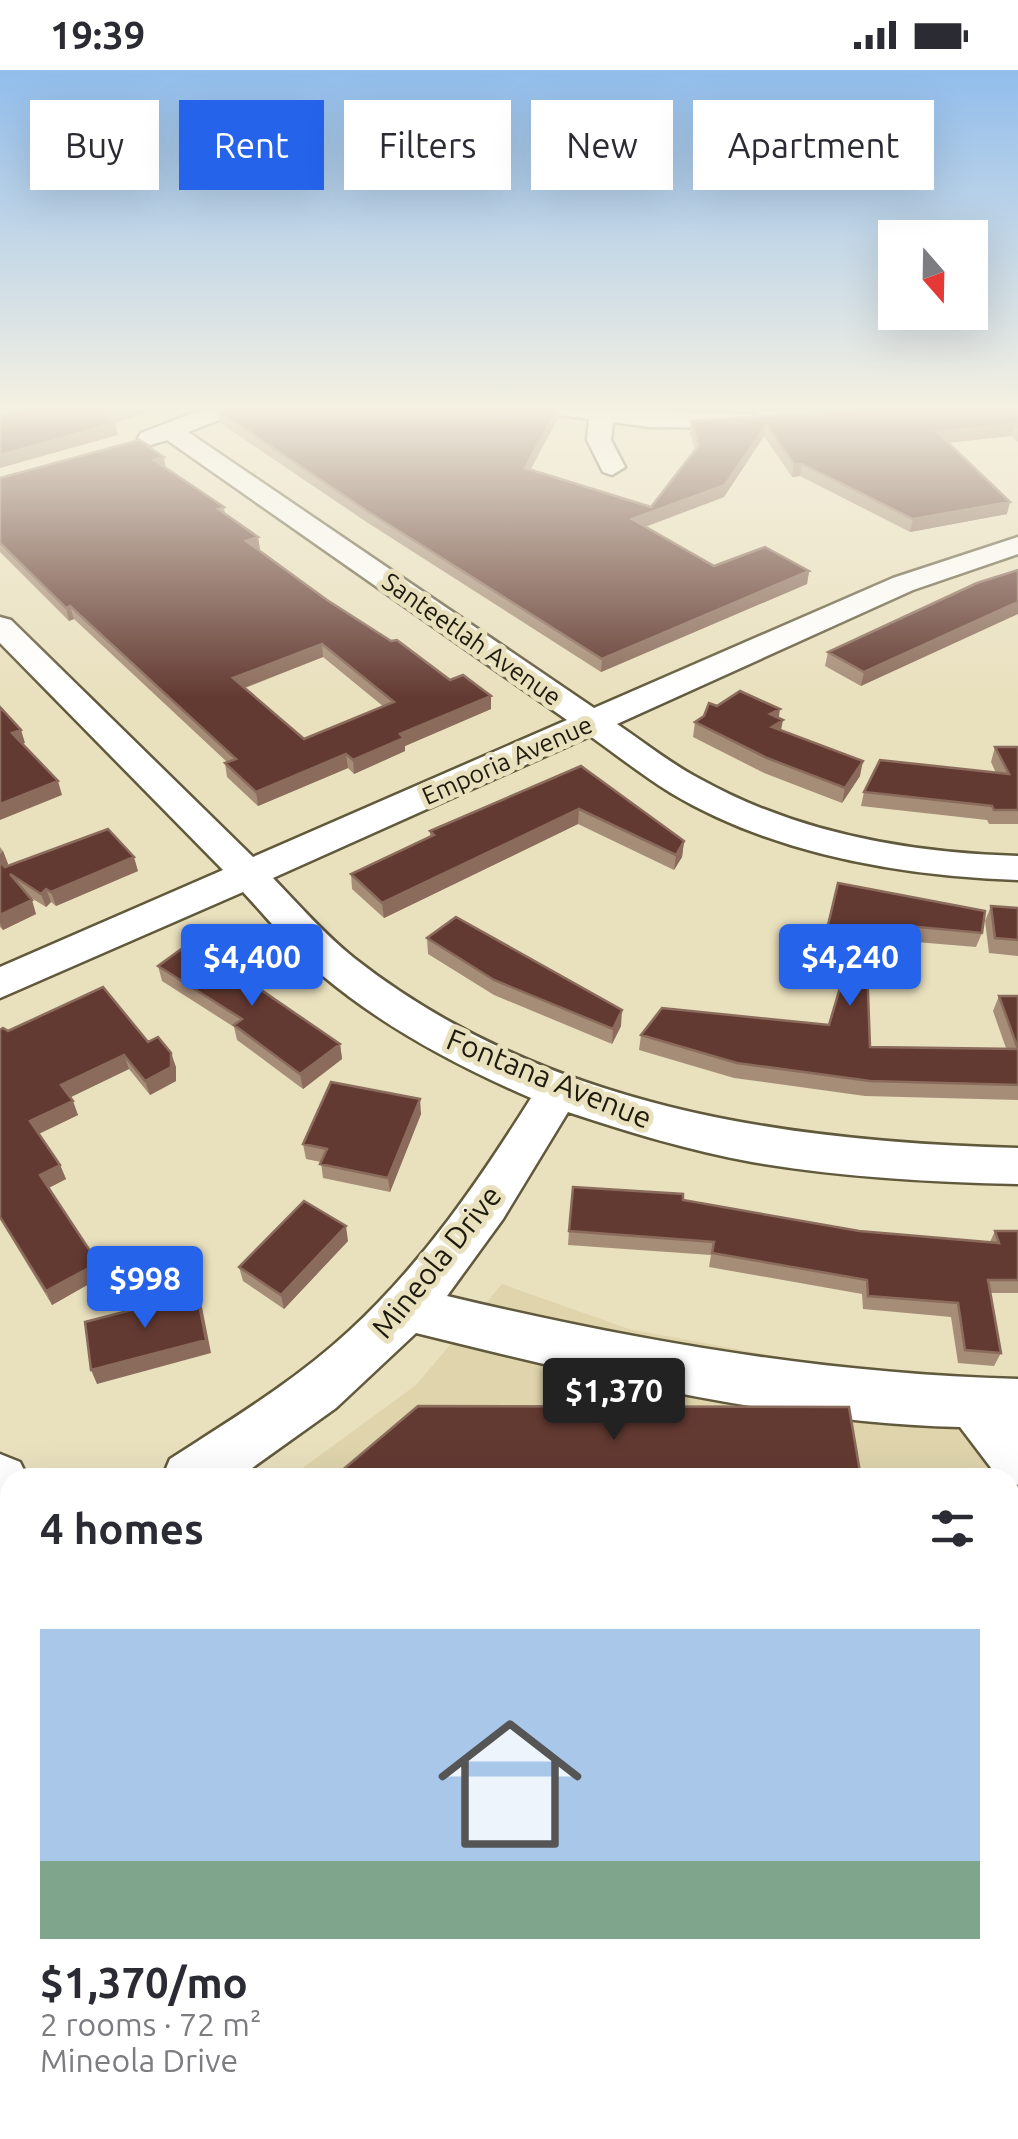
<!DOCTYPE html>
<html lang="en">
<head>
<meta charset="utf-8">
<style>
	body { margin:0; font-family:Ubuntu,sans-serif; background:#f2f2f3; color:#2b2b33; height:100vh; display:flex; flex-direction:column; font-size:38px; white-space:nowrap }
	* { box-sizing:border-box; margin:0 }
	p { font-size:32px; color:#7c7c81 }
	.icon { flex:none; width:55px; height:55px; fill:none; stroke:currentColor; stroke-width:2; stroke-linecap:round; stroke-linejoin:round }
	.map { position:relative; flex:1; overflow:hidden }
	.drawer { position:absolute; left:0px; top:1398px; width:1020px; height:672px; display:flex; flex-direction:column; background:#fff; border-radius:30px 30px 0 0; box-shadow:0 10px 40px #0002 }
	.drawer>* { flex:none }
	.banner { position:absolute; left:30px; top:30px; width:960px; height:90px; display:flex; gap:20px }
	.needle { width:65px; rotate:160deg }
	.tools { position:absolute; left:878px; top:150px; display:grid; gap:20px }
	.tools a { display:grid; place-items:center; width:110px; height:110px; border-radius:0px; background:#fff; box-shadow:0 10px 40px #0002; font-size:50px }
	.price { position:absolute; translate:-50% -85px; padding:0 22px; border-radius:10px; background:#2563eb; color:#fff; font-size:32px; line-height:65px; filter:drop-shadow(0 2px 5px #0008) }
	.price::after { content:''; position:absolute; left:50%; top:60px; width:30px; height:22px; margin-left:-15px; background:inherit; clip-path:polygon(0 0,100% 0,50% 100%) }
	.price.active { background:#222; color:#fff }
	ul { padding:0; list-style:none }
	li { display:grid; align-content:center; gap:20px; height:530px; padding:0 40px }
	li span { display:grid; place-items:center; height:310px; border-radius:0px; color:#555 }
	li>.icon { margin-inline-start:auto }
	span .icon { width:180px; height:180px; fill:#fffc; stroke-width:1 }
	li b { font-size:42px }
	h2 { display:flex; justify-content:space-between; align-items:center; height:120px; padding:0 40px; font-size:42px }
	.tag { padding:0 35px; border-radius:0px; background:#fff; box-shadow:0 10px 40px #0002; font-size:35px; line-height:90px }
	.tag.active { background:#2563eb; color:#fff }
	.status { display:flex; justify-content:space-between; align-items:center; height:70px; padding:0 50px; background:#fff; direction:ltr }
	.status svg { height:28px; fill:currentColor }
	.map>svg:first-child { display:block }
	.built { fill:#dfd4ac }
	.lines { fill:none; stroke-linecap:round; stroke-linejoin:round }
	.minor-casing { stroke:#61593c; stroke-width:5 }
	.minor { fill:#fff; fill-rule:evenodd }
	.wall { fill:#a68d78; fill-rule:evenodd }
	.shaded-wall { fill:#8b6c5c }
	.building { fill:#633a32; stroke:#8b6c5c; stroke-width:2.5; fill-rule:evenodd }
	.labels { text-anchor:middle; stroke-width:10; stroke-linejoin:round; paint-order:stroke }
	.far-street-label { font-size:25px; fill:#1e1b0e; stroke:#e9e0be }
	.street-label { font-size:30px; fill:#1e1b0e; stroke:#e9e0be }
</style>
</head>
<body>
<div class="status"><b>19:39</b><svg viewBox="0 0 49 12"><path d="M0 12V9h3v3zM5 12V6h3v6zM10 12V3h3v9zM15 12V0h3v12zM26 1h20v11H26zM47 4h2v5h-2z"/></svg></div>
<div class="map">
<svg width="1018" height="2069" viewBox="0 0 1018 2069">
	<rect width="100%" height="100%" fill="#e9e0be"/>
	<path class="built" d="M 502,1214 L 629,1259 L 811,1293 L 1018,1309 L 1018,2069 L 430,2069 L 425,2060 L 1010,2060 L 1010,1408 L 289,1408 L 416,1315 Z"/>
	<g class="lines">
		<defs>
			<path id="minor" d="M 209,337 L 244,337 L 240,342 L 188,362 L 594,638 L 893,508 L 1018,467 L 1018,484 L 913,520 L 617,654 C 644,672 671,694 700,709 C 797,763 908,783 1018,786 L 1018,810 C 901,806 773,784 671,723 C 643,706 617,685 590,666 L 273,808 C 299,835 324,864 354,888 C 544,1037 783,1072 1018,1078 L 1018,1114 C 929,1112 840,1107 752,1092 C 690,1081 629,1062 568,1042 L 503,1149 L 447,1226 C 636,1271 824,1304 1018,1309 L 1018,1415 L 1010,1412 L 1010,1408 L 998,1407 L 960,1357 C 776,1352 594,1307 416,1263 L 336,1338 L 238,1408 L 162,1408 L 170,1389 C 232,1349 295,1311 349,1261 C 422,1194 479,1111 531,1028 C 457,996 385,958 323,906 C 294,881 269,850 243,822 L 0,928 L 0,897 L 223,800 L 0,573 L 0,547 L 11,550 L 253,787 L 567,650 L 167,370 L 150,375 L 138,368 L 141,363 Z
				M 541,337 L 752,344 L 764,351 L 752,358 L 649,357 L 613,352 L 611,370 L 625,397 L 612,405 L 603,402 L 587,370 L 589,349 L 553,344 Z
				M 0,1384 L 20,1392 L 28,1408 L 10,1408 L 10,1457 L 0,1453 Z
				M 10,1501 L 10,1565 L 0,1569 L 0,1505 Z
				M 1010,1775 L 1018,1775 L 1018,1843 L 1010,1843 Z
				M 292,2060 L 369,2060 L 373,2069 L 296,2069 Z"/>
		</defs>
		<use href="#minor" class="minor-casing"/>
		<use href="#minor" class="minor"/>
	</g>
	<path class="wall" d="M 683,337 L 750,337 L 695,341 L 684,340 Z
		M 1018,337 L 1018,372 L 1011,366 L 948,373 L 1007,444 L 910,462 L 800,406 L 792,407 L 764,366 L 724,427 L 645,457 L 714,496 L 809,501 L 807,514 L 601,602 L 368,453 L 220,353 L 218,341 L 558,348 L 530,399 L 651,437 L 695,380 L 690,362 L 691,351 Z
		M 166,398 L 224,437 L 225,443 L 258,467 L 260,480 L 259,481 L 327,530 L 450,610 L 491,626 L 491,639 L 405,676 L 405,681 L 354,704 L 348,698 L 258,736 L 227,707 L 225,693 L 227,692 L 74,549 L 69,551 L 0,482 L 0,408 ZM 323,587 L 384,637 L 304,669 L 245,618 Z
		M 1018,500 L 861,616 L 825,596 L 828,582 Z
		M 717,636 L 779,648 L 781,660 L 860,706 L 842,733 L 764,703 L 693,667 L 695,652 Z
		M 995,677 L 1018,677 L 1018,754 L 989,754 L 987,750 L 861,736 L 864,722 L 996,703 L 991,692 Z
		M 581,696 L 684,771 L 682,787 L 674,800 L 578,754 L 384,848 L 352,819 L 351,804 L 430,767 L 430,761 Z
		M 0,777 L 3,781 L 8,794 L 6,797 L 138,801 L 56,836 L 51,832 L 46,837 L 28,826 L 36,844 L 3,860 L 0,857 Z
		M 838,813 L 982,863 L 976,877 L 904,871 L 902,879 L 882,875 L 871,910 L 867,910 L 870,977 L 1006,978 L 993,941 L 999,926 L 1018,926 L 1018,1030 L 865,1026 L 734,1008 L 639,980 L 641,965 L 829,955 L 842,909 L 815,908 Z
		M 991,836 L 1018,838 L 1018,886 L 989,883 L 985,851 Z
		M 427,868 L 621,956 L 612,974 L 494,925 L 428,884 Z
		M 158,896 L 340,974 L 342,989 L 303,1019 L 237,970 L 234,957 L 162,911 Z
		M 0,960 L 148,972 L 176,997 L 176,1011 L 150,1025 L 129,999 L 70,1027 L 78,1045 L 39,1064 L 60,1095 L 66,1109 L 49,1118 L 103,1206 L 52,1235 L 0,1149 Z
		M 421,1044 L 390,1122 L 323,1108 L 321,1092 L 306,1089 L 303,1074 Z
		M 683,1130 L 859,1161 L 990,1172 L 995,1161 L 1018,1161 L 1018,1223 L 990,1223 L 1001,1283 L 994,1296 L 958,1293 L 951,1247 L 863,1239 L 862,1224 L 709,1197 L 711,1185 L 568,1175 L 569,1161 Z
		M 348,1171 L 284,1239 L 243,1211 L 239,1197 Z
		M 1018,1469 L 1018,1769 L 1010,1769 L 1010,1470 Z"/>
	<path class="shaded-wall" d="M 123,337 L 164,337 L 104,356 L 102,344 Z
		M 558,337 L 558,348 L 525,410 L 525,398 Z
		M 115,353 L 118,365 L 0,398 L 0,385 Z
		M 1015,354 L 1011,366 L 934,374 L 937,362 Z
		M 766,355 L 764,366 L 724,427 L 631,462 L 632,449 L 725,415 Z
		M 164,387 L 166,400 L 154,390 Z
		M 794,394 L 802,394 L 800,406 L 792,407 Z
		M 1010,432 L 1007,444 L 910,462 L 913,449 Z
		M 258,467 L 260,480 L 248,484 L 246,471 Z
		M 809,501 L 807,514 L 601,602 L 602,589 Z
		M 1018,532 L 1018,544 L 861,616 L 864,602 Z
		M 70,536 L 74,549 L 69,551 L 66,538 Z
		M 322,574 L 323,587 L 235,621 L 233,608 Z
		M 491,626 L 491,639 L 405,676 L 405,681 L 354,704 L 353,690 L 400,664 Z
		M 780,639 L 778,653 L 783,650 L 780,665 L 770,672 L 770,644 Z
		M 21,660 L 25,673 L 17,676 L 12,663 Z
		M 346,684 L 348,698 L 258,736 L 256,722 Z
		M 863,691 L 860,706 L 842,733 L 845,718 Z
		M 58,711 L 62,725 L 0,750 L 0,734 Z
		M 579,739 L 578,754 L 384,848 L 382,833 Z
		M 684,771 L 682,787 L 674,800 L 676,785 Z
		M 3,781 L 8,794 L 2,801 L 0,796 L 0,784 Z
		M 134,787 L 138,801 L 56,836 L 51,822 Z
		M 46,819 L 51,832 L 46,837 L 41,824 Z
		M 32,830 L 36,844 L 3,860 L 0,853 L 0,845 Z
		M 622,940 L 621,956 L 612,974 L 613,959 Z
		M 340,974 L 342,989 L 303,1019 L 300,1004 Z
		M 171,983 L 176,997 L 176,1011 L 150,1025 L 145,1011 Z
		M 124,985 L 129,999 L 67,1029 L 61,1015 Z
		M 420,1029 L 421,1044 L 390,1122 L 388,1108 Z
		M 73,1031 L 78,1045 L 36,1065 L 30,1051 Z
		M 60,1095 L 66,1109 L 46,1119 L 40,1105 Z
		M 346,1156 L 348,1171 L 284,1239 L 281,1225 Z
		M 98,1193 L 103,1206 L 52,1235 L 46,1221 Z
		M 197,1223 L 202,1237 L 211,1283 L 97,1314 L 91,1300 Z
		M 109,2060 L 130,2060 L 129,2069 L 108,2069 Z"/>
	<path class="building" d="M 33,337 L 123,337 L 102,344 L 115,353 L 0,385 L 0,345 Z
		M 230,337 L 558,337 L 525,398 L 651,437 L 699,375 L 691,351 L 899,337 L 1018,337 L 1018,357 L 1015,354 L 937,362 L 1010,432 L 913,449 L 802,394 L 794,394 L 766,355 L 725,415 L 632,449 L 714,496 L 765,477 L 809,501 L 602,589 L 367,441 L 218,341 Z
		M 139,370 L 164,387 L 154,390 L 224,437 L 218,439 L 258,467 L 246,471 L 327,530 L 391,571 L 397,570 L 450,610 L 463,605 L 491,626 L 400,664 L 404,668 L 353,690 L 346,684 L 256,722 L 225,693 L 236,689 L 70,536 L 66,538 L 0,473 L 0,408 ZM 322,574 L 394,632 L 304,669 L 233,608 Z
		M 1018,500 L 1018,532 L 864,602 L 828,582 L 977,513 Z
		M 740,621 L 780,639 L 770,644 L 783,650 L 772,657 L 863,691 L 845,718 L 767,688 L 695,652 L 704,646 L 709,633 L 717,636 Z
		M 0,637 L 21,660 L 12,663 L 58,711 L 0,734 Z
		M 995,677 L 1018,677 L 1018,740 L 994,740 L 992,736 L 864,722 L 880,690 L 1009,704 Z
		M 581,696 L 684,771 L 676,785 L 579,739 L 382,833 L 351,804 L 434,765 L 430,761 Z
		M 108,759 L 134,787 L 51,822 L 46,819 L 41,824 L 10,804 L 32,830 L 0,845 L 0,792 L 5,797 Z
		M 838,813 L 985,841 L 982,863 L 908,856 L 906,864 L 886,860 L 875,896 L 867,895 L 870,977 L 1018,979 L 999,926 L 1018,926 L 1018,1015 L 870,1011 L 737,993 L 641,965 L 662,938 L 829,955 L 847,894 L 819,893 Z
		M 991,836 L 1018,838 L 1018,870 L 995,868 Z
		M 456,847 L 622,940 L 613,959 L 494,910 L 427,868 Z
		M 191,872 L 340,974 L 300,1004 L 234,955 L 242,949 L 158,896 Z
		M 103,917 L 148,972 L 158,967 L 171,983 L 171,997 L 145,1011 L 124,985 L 61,1015 L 73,1031 L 30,1051 L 60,1095 L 40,1105 L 98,1193 L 46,1221 L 0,1147 L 0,960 L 3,958 L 8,961 Z
		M 331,1012 L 420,1029 L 388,1108 L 320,1094 L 327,1079 L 303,1074 Z
		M 573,1117 L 683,1124 L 683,1130 L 859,1161 L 999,1173 L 995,1161 L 1018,1161 L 1018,1210 L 988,1210 L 1001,1283 L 965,1280 L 958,1233 L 868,1226 L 867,1210 L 712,1183 L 714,1172 L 569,1161 Z
		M 304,1131 L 346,1156 L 281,1225 L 239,1197 Z
		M 197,1223 L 206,1270 L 91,1300 L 85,1252 Z
		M 418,1336 L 849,1337 L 861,1408 L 333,1408 Z
		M 1018,1469 L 1018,1755 L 1010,1755 L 1010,1470 Z
		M 0,1963 L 10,1963 L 10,2060 L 109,2060 L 108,2069 L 0,2069 Z"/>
	<linearGradient id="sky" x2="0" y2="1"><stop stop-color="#91bdec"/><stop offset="0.54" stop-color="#f5f1e2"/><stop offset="1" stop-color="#f5f1e2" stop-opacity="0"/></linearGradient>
	<rect width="1018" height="627" fill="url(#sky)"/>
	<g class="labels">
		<g class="far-street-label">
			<text transform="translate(472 569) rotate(35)" y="9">Santeetlah Avenue</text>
			<text transform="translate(507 690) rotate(-24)" y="9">Emporia Avenue</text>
		</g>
		<g class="street-label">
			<text transform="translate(549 1009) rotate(22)" y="10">Fontana Avenue</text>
			<text transform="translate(437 1192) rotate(-51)" y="10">Mineola Drive</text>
		</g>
	</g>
</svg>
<div class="tools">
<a><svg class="needle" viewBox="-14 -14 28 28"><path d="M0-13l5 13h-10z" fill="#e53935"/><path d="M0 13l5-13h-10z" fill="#7c7c81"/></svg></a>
</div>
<b class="price" style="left:252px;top:939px">$4,400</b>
<b class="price" style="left:850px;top:939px">$4,240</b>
<b class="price" style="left:145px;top:1261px">$998</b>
<b class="price active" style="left:614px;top:1373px">$1,370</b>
<div class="banner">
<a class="tag">Buy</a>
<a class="tag active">Rent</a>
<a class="tag">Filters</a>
<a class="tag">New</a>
<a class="tag">Apartment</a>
</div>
<section class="drawer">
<h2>4 homes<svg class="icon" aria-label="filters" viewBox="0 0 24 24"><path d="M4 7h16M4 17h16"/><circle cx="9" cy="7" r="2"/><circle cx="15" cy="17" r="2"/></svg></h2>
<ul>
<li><span style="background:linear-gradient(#a9c7e8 75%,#7fa58c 0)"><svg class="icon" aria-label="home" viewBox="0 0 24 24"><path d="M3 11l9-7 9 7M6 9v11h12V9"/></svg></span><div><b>$1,370/mo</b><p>2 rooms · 72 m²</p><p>Mineola Drive</p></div></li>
</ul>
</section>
</div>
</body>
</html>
